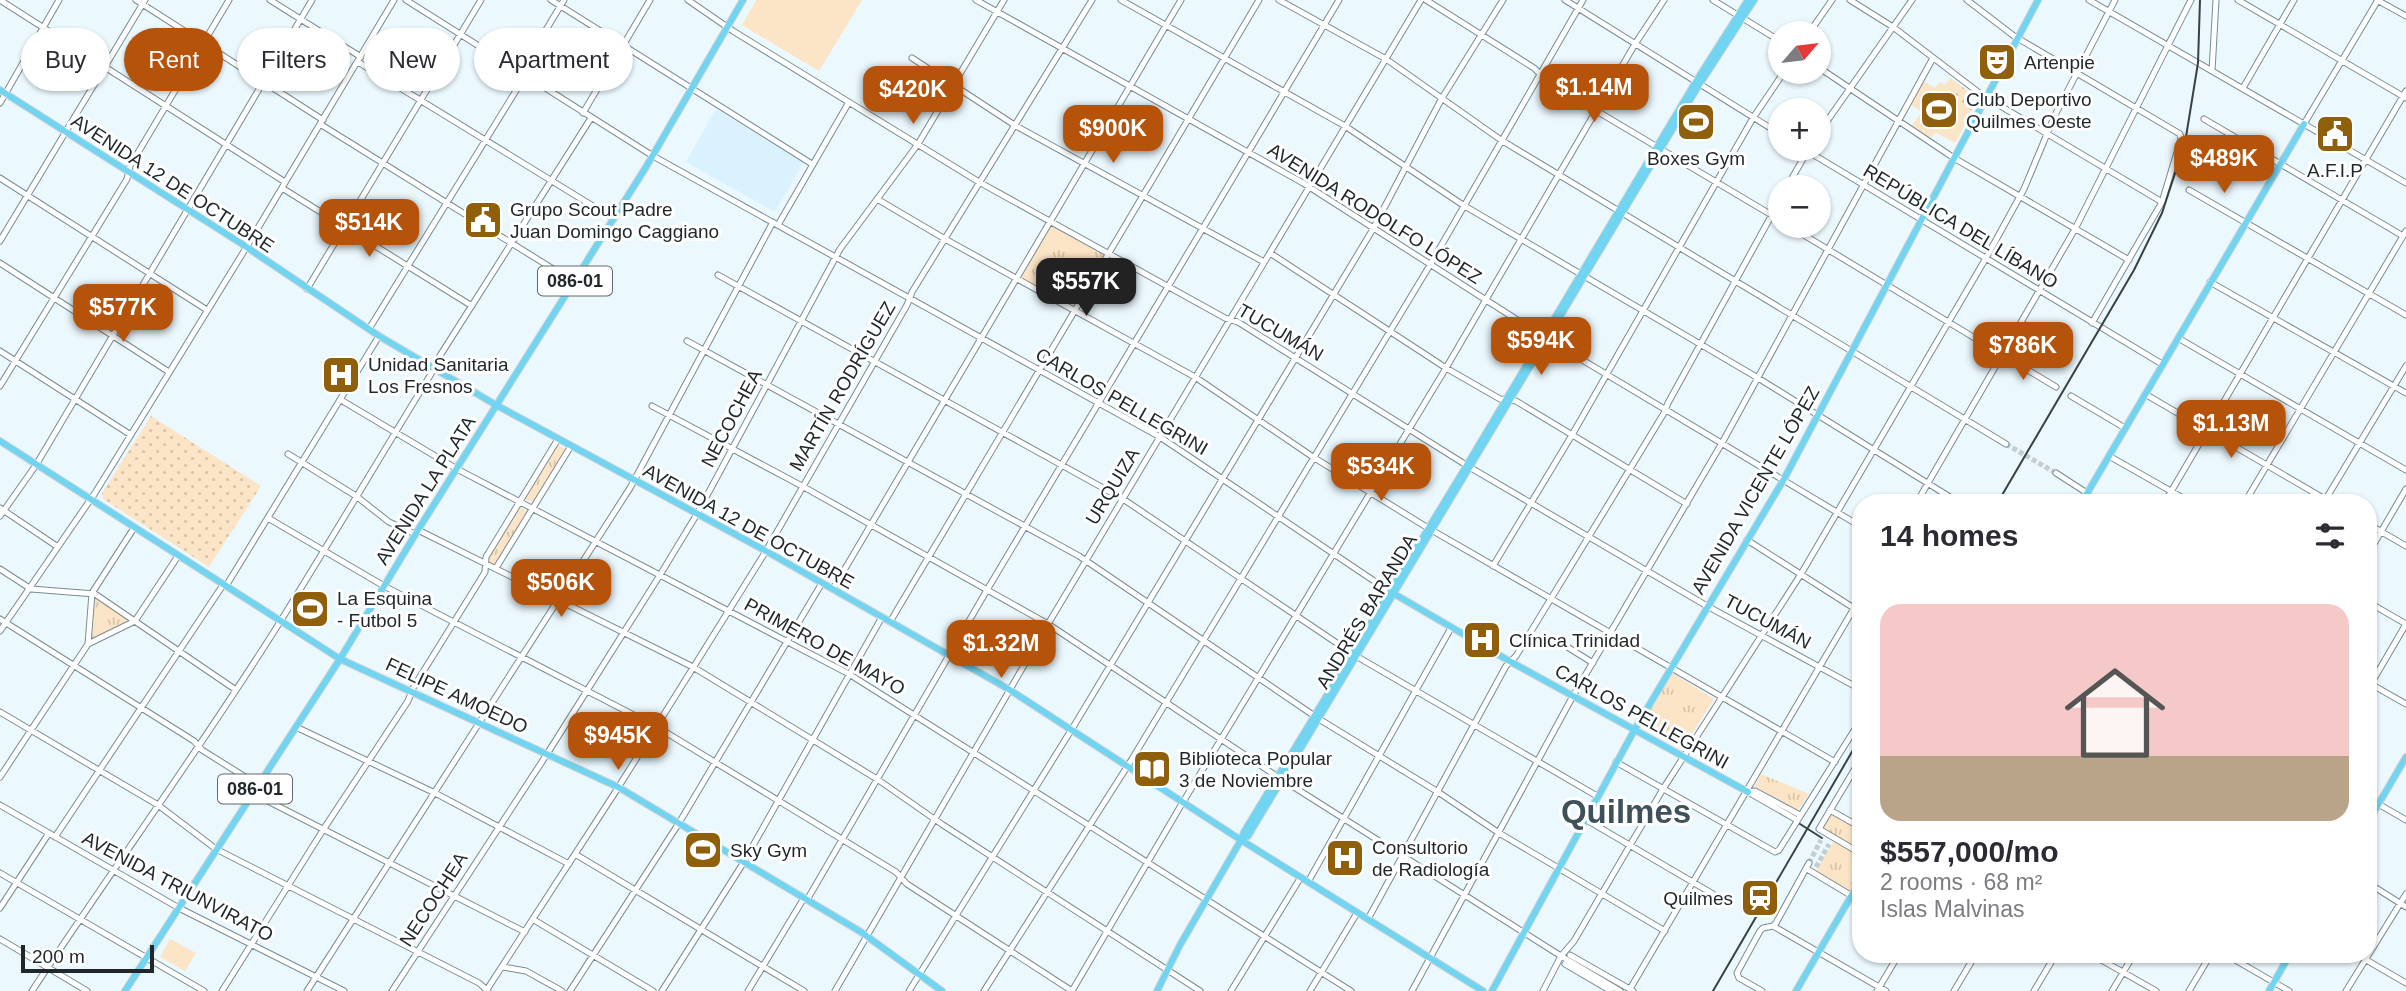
<!DOCTYPE html>
<html lang="en">
<head>
<meta charset="utf-8">
<style>
	body { margin:0; font-family:Helvetica,sans-serif; background:#f2f2f3; color:#2b2b33; height:100vh; display:flex; flex-direction:column; font-size:26px; white-space:nowrap }
	* { box-sizing:border-box; margin:0 }
	p { font-size:23px; color:#7c7c81 }
	.icon { flex:none; width:38px; height:38px; fill:none; stroke:currentColor; stroke-width:2; stroke-linecap:round; stroke-linejoin:round }
	.map { position:relative; flex:1; overflow:hidden }
	.sheet { position:absolute; left:1852px; top:494px; width:525px; height:469px; display:flex; flex-direction:column; background:#fff; border-radius:28px; box-shadow:0 2px 5px #0004 }
	.sheet>* { flex:none }
	.guide { position:absolute; left:21px; top:28px; width:665px; height:63px; display:flex; gap:14px }
	.needle { width:46px; rotate:62deg }
	.buttons { position:absolute; left:1768px; top:21px; display:grid; gap:14px }
	.buttons a { display:grid; place-items:center; width:63px; height:63px; border-radius:50%; background:#fff; box-shadow:0 2px 5px #0004; font-size:35px }
	.scale { position:absolute; left:21px; bottom:18px; width:133px; box-sizing:border-box; padding-left:7px; border:4px solid #1f272b; border-top:0; font-size:19px; line-height:24px; white-space:nowrap; color:#1f272b; -webkit-text-stroke:5px #fff; paint-order:stroke }
	.price { position:absolute; translate:-50% -60px; padding:0 16px; border-radius:14px; background:#b45309; color:#fff; font-size:23px; line-height:46px; filter:drop-shadow(0 2px 4px #0008) }
	.price::after { content:''; position:absolute; left:50%; top:42px; width:21px; height:16px; margin-left:-10px; background:inherit; clip-path:polygon(0 0,100% 0,50% 100%) }
	.price.current { background:#222; color:#fff }
	ul { padding:0; list-style:none }
	li { display:grid; align-content:center; gap:14px; height:371px; padding:0 28px }
	li span { display:grid; place-items:center; height:217px; border-radius:21px; color:#555 }
	li>.icon { margin-inline-start:auto }
	span .icon { width:126px; height:126px; fill:#fffc; stroke-width:1 }
	li b { font-size:30px }
	h2 { display:flex; justify-content:space-between; align-items:center; height:84px; padding:0 28px; font-size:30px }
	.chip { padding:0 24px; border-radius:32px; background:#fff; box-shadow:0 2px 5px #0004; font-size:24px; line-height:63px }
	.chip.current { background:#b45309; color:#fff }
	.map>svg:first-child { display:block }
	.built { fill:#daf2fd }
	.grass { fill:url(#grass-dots) }
	.park { fill:url(#park-tufts) }
	.garden { fill:#fce4c6 }
	.lines { fill:none; stroke-linecap:round; stroke-linejoin:round }
	.minor-tunnel { stroke:#c2ced4; stroke-width:5; stroke-dasharray:5 2.5; stroke-linecap:butt }
	.minor-casing { stroke:#788c95; stroke-width:7 }
	.major-casing { stroke:#d2d4d5; stroke-width:8 }
	.minor { stroke:#fff; stroke-width:5 }
	.major { stroke:#71d4f0; stroke-width:6 }
	.rail { stroke:#384145; stroke-width:2 }
	.labels { text-anchor:middle; stroke-width:6; stroke-linejoin:round; paint-order:stroke }
	.shield { fill:#fff; stroke:#62686b; stroke-width:2 }
	.shield-label { font-size:18px; font-weight:bold; fill:#1f272b }
	.poi-label { font-size:19px; fill:#1f272b; stroke:#fff; text-anchor:start }
	.street-label { font-size:19px; fill:#1f272b; stroke:#fff }
	.town-label { font-size:33px; font-weight:bold; fill:#3e5159; stroke:#fff }
</style>
</head>
<body>
<div class="map">
<svg width="2406" height="991" viewBox="0 0 2406 991">
	<defs>
		<pattern id="grass-dots" width="8" height="8" patternUnits="userSpaceOnUse" patternTransform="scale(1.75)"><rect width="8" height="8" fill="#fce4c6"/><path d="M2 2h.1M6 6h.1" fill="none" stroke="#d8c4aa" stroke-width="1.8" stroke-linecap="round"/></pattern>
		<pattern id="park-tufts" width="24" height="20" patternUnits="userSpaceOnUse" patternTransform="scale(1.75)"><rect width="24" height="20" fill="#fce4c6"/><path d="M3 7l-1-3M5 7V3M7 7l1-3M15 17l-1-3M17 17v-4M19 17l1-3" fill="none" stroke="#d8c4aa"/></pattern>
	</defs>
	<rect width="100%" height="100%" fill="#ebf8fe"/>
	<path class="built" d="M 716,109 L 801,161 L 802,165 L 776,210 L 773,211 L 686,162 Z"/>
	<path class="grass" d="M 1948,81 L 1959,89 L 1961,86 L 1969,92 L 1964,103 L 1973,108 L 1963,126 L 1942,101 L 1940,82 L 1945,85 Z
		M 151,416 L 261,486 L 209,567 L 103,499 L 102,493 Z"/>
	<path class="park" d="M 1051,221 L 1109,253 L 1074,311 L 1016,279 Z
		M 558,445 L 565,449 L 533,502 L 525,499 Z
		M 520,507 L 527,511 L 495,565 L 486,562 Z
		M 95,597 L 130,620 L 92,639 Z
		M 1672,673 L 1714,699 L 1682,750 L 1641,727 Z
		M 1761,774 L 1809,794 L 1796,813 L 1752,792 Z
		M 1829,812 L 1860,830 L 1860,850 L 1821,829 Z
		M 1834,841 L 1860,856 L 1860,873 L 1850,891 L 1816,871 Z"/>
	<path class="garden" d="M 756,0 L 862,0 L 819,71 L 742,25 Z
		M 1950,78 L 1961,86 L 1953,98 L 1947,95 L 1942,101 L 1969,117 L 1955,143 L 1935,132 L 1931,138 L 1911,126 L 1922,112 L 1911,105 L 1923,81 L 1935,88 L 1940,82 L 1945,85 Z
		M 304,591 L 327,605 L 312,629 L 297,619 L 299,615 L 294,612 L 297,606 L 295,605 Z
		M 170,939 L 196,953 L 185,971 L 160,957 Z"/>
	<g class="lines">
		<path class="minor-tunnel" d="M 2006,444 L 2056,473
			M 1809,863 L 1821,840
			M 1816,867 L 1829,844"/>
		<defs>
			<path id="minor" d="M 0,0 L 285,182
				M 136,0 L 323,120
				M 270,0 L 361,57
				M 406,0 L 653,156 L 1160,437 L 1389,591
				M 551,0 L 812,164
				M 688,0 L 733,31 L 979,182 L 1225,318 L 1238,322 L 1471,468 L 1707,606 L 1860,689
				M 976,0 L 1303,183 L 1544,337 L 1860,526
				M 1121,0 L 1345,126 L 1463,205 L 1758,378 L 1958,502
				M 1279,0 L 1386,59 L 1501,140 L 2006,444
				M 1426,0 L 1534,68 L 1548,82 L 1780,220
				M 1565,0 L 1780,134
				M 1713,0 L 1780,41
				M 1850,0 L 1893,27 L 1982,95 L 2162,202
				M 1967,0 L 2014,36 L 2180,134 L 2181,139 L 2162,202 L 2092,323
				M 2089,0 L 2406,183
				M 2238,0 L 2406,98
				M 2377,0 L 2406,16
				M 1809,33 L 1832,0
				M 912,58 L 1016,126 L 1264,262
				M 358,62 L 614,219
				M 1818,67 L 1954,158 L 2129,260
				M 2212,71 L 2216,0
				M 520,73 L 564,0
				M 2243,88 L 2294,0
				M 0,103 L 59,0
				M 583,113 L 650,0
				M 2204,119 L 2403,236
				M 320,124 L 574,282
				M 2304,124 L 2378,0
				M 1818,134 L 1912,0
				M 1804,149 L 2162,364
				M 0,178 L 207,310
				M 1787,187 L 1808,150
				M 282,188 L 472,306
				M 2189,190 L 2406,315
				M 877,199 L 945,239 L 1195,377 L 1313,457 L 1428,528 L 1835,762
				M 778,225 L 849,102
				M 1789,226 L 2056,387
				M 0,241 L 145,0
				M 1270,253 L 1446,368 L 1500,399 L 1516,401 L 1687,504
				M 0,263 L 169,372
				M 718,275 L 1123,499 L 1356,656 L 1597,796
				M 2210,282 L 2406,393
				M 307,289 L 481,0
				M 369,329 L 525,76
				M 2178,338 L 2406,470
				M 687,341 L 1079,556 L 1319,719 L 1438,792 L 1499,833 L 1665,931
				M 0,351 L 131,435
				M 0,386 L 127,179 L 130,166 L 229,0
				M 2145,394 L 2330,502
				M 2071,396 L 2125,428
				M 341,400 L 457,469 L 849,674 L 1351,991
				M 652,406 L 802,486 L 1048,624 L 1278,777 L 1561,956 L 1620,991
				M 288,454 L 356,496 L 389,522 L 415,534
				M 2109,456 L 2190,502
				M 2056,473 L 2087,493
				M 1917,502 L 2075,229 L 2191,0
				M 2165,502 L 2406,91
				M 2245,502 L 2406,231
				M 2324,502 L 2406,366
				M 0,508 L 58,547
				M 0,516 L 36,465 L 312,0
				M 268,518 L 384,586 L 657,727 L 896,872 L 907,884 L 1072,991
				M 2368,524 L 2406,546
				M 418,530 L 693,667 L 877,779 L 943,825 L 1200,991
				M 1747,540 L 1860,612
				M 2368,554 L 2406,489
				M 1493,566 L 1572,435 L 1753,118 L 1784,72
				M 496,568 L 571,446
				M 0,569 L 31,589 L 95,594 L 236,690
				M 226,586 L 379,336
				M 833,589 L 1181,0
				M 2368,602 L 2406,624
				M 0,619 L 194,741 L 202,750 L 258,785
				M 890,622 L 1259,0
				M 0,631 L 95,493 L 246,248 L 394,0
				M 1556,640 L 1593,663
				M 88,644 L 92,593 L 134,528
				M 2369,683 L 2406,704
				M 2368,689 L 2406,624
				M 0,712 L 158,805 L 216,849 L 479,983 L 488,991
				M 296,727 L 435,793 L 569,864
				M 1860,760 L 1819,829 L 1860,853
				M 1616,762 L 1775,852 L 1779,850 L 1860,721
				M 0,777 L 88,644 L 135,621 L 178,556
				M 1748,792 L 1755,791 L 1800,815
				M 1748,792 L 1797,820
				M 252,793 L 525,932
				M 2368,798 L 2406,820
				M 0,805 L 179,908 L 344,991
				M 1830,810 L 1860,827
				M 1585,819 L 1713,894
				M 55,837 L 223,585
				M 575,854 L 804,991
				M 1807,869 L 1852,896
				M 0,873 L 204,991
				M 1308,882 L 1451,628
				M 2368,883 L 2406,907
				M 807,900 L 987,590 L 1339,0
				M 0,908 L 49,833
				M 1368,919 L 1506,666 L 1516,656 L 1664,413 L 1668,403 L 1780,200
				M 534,920 L 653,991
				M 1773,926 L 1886,991
				M 0,939 L 87,991
				M 2091,954 L 2156,991
				M 2225,954 L 2289,991
				M 2356,954 L 2406,983
				M 1570,955 L 1633,991
				M 1565,964 L 1611,991
				M 503,967 L 526,971 L 562,991
				M 1630,989 L 1860,598
				M 32,991 C 113,868 201,748 280,622 C 331,540 380,457 431,374 L 436,362 L 591,118
				M 222,991 L 323,830 L 408,701 L 413,688 L 485,572 L 486,557 L 558,439
				M 307,991 L 630,488 L 773,222
				M 392,991 L 547,754 L 660,575 L 697,514 L 840,249 L 918,144 L 1004,0
				M 486,991 L 616,791 L 766,551 L 907,305 L 912,292 L 1092,0
				M 570,991 L 679,823 L 822,583
				M 662,991 L 742,865 L 882,617
				M 748,991 L 804,898
				M 835,991 L 1048,624 L 1421,0
				M 909,991 L 1075,724 L 1373,229 L 1442,98 L 1503,0
				M 984,991 L 1132,759 L 1430,265 L 1583,0
				M 1072,991 L 1180,807 L 1446,368 L 1635,44 L 1664,0
				M 1231,991 L 1301,877
				M 1310,991 L 1357,913
				M 1412,991 L 1573,696 L 1722,443 L 1933,58
				M 1543,991 L 1561,956 L 1574,941 L 1663,789 L 1801,574 L 1986,258 L 2024,189 L 2055,115 L 2115,0
				M 1762,991 L 1739,978 L 1737,973 L 1760,931 L 1763,928 L 1773,926 L 1776,923 L 1809,863
				M 1877,991 L 1899,954
				M 1954,991 L 1976,954
				M 2034,991 L 2056,954
				M 2112,991 L 2134,954
				M 2189,991 L 2211,954
				M 2346,991 L 2406,894"/>
			<path id="major" d="M 0,90 L 242,244 L 379,336 L 496,405 L 766,551 L 1010,690 L 1241,840 L 1483,991
				M 0,441 L 340,659 L 618,787 L 861,932 L 942,991
				M 2082,502 L 2304,124
				M 1391,592 L 1511,662 L 1748,792
				M 2368,822 L 2406,757
				M 1241,840 L 1248,836 L 1699,85 L 1754,0
				M 125,991 L 340,659 L 418,530 L 646,167 L 743,0
				M 1157,991 L 1180,945 L 1241,840 L 1244,832 L 1467,465 L 1695,83 L 1748,0
				M 1492,991 L 1635,729 L 1784,479 L 2038,0
				M 1796,991 L 1860,881
				M 2269,991 L 2290,954"/>
		</defs>
		<use href="#minor" class="minor-casing"/>
		<use href="#major" class="major-casing"/>
		<use href="#minor" class="minor"/>
		<use href="#major" class="major"/>
		<path class="rail" d="M 1998,502 L 2134,270 L 2162,213 L 2185,143 L 2198,63 L 2200,0
			M 1800,824 L 1822,838
			M 1713,991 L 1860,738"/>
	</g>
	<defs>
		<symbol id="theatre-square" viewBox="-11 -11 22 22"><rect x="-9" y="-9" width="18" height="18" rx="4" fill="#905f0c" stroke="#fff"/><path d="M-5-5.5Q0-4 5-5.5V0Q5 5 0 6Q-5 5-5 0ZM-3.3-2.5H-1v1.5H-3.3ZM1-2.5H3.3v1.5H1ZM-2.8 1Q0 5.5 2.8 1Z" fill="#fff"/></symbol>
		<symbol id="stadium-square" viewBox="-11 -11 22 22"><rect x="-9" y="-9" width="18" height="18" rx="4" fill="#905f0c" stroke="#fff"/><path d="M0-5a6.5 5 0 1 0 0 10a6.5 5 0 1 0 0-10ZM-3.5-1.8h7v3.6h-7Z" fill="#fff"/></symbol>
		<symbol id="civic-square" viewBox="-11 -11 22 22"><rect x="-9" y="-9" width="18" height="18" rx="4" fill="#905f0c" stroke="#fff"/><path d="M-.6-6.5H3V-4.5H.6V-3L4-1V1h2V6H-6V1h2V-1L-.6-3ZM-1.2 2.5V6h2.4V2.5Z" fill="#fff"/></symbol>
		<symbol id="hospital-square" viewBox="-11 -11 22 22"><rect x="-9" y="-9" width="18" height="18" rx="4" fill="#905f0c" stroke="#fff"/><path d="M-5-5h3v3.5h4V-5h3V5h-3V1.5h-4V5h-3Z" fill="#fff"/></symbol>
		<symbol id="library-square" viewBox="-11 -11 22 22"><rect x="-9" y="-9" width="18" height="18" rx="4" fill="#905f0c" stroke="#fff"/><path d="M-6-4Q-3-5.5-.7-3.5V5Q-3 3-6 4ZM6-4Q3-5.5 .7-3.5V5Q3 3 6 4Z" fill="#fff"/></symbol>
		<symbol id="station-square" viewBox="-11 -11 22 22"><rect x="-9" y="-9" width="18" height="18" rx="4" fill="#905f0c" stroke="#fff"/><path d="M-3-6H3Q5-6 5-4V2Q5 4 3 4L4.5 6H3L1.5 4h-3L-3 6H-4.5L-3 4Q-5 4-5 2V-4Q-5-6-3-6ZM-3.5-4v3h7v-3ZM-3.5 1v1.5H-2V1ZM2 1v1.5H3.5V1Z" fill="#fff"/></symbol>
	</defs>
	<g fill-rule="evenodd">
		<use href="#theatre-square" x="1975" y="40" width="44" height="44"/>
		<use href="#stadium-square" x="1917" y="88" width="44" height="44"/>
		<use href="#stadium-square" x="1674" y="100" width="44" height="44"/>
		<use href="#civic-square" x="2313" y="112" width="44" height="44"/>
		<use href="#civic-square" x="461" y="198" width="44" height="44"/>
		<use href="#hospital-square" x="319" y="353" width="44" height="44"/>
		<use href="#stadium-square" x="288" y="587" width="44" height="44"/>
		<use href="#hospital-square" x="1460" y="618" width="44" height="44"/>
		<use href="#library-square" x="1130" y="747" width="44" height="44"/>
		<use href="#stadium-square" x="681" y="828" width="44" height="44"/>
		<use href="#hospital-square" x="1323" y="836" width="44" height="44"/>
		<use href="#station-square" x="1738" y="876" width="44" height="44"/>
	</g>
	<g class="labels">
		<g class="shield">
			<rect x="538" y="266.5" width="74" height="29" rx="5"/>
			<rect x="218" y="774.5" width="74" height="29" rx="5"/>
		</g>
		<g class="shield-label">
			<text x="575" y="287">086-01</text>
			<text x="255" y="795">086-01</text>
		</g>
		<g class="poi-label">
			<text x="2024" y="69">Artenpie</text>
			<text x="1966" y="106">Club Deportivo<tspan x="1966" dy="22">Quilmes Oeste</tspan></text>
			<text x="1696" y="165" text-anchor="middle">Boxes Gym</text>
			<text x="2335" y="177" text-anchor="middle">A.F.I.P</text>
			<text x="510" y="216">Grupo Scout Padre<tspan x="510" dy="22">Juan Domingo Caggiano</tspan></text>
			<text x="368" y="371">Unidad Sanitaria<tspan x="368" dy="22">Los Fresnos</tspan></text>
			<text x="337" y="605">La Esquina<tspan x="337" dy="22">- Futbol 5</tspan></text>
			<text x="1509" y="647">Clínica Trinidad</text>
			<text x="1179" y="765">Biblioteca Popular<tspan x="1179" dy="22">3 de Noviembre</tspan></text>
			<text x="1372" y="854">Consultorio<tspan x="1372" dy="22">de Radiología</tspan></text>
			<text x="730" y="857">Sky Gym</text>
			<text x="1733" y="905" text-anchor="end">Quilmes</text>
		</g>
		<g class="street-label">
			<text transform="translate(173 183) rotate(33)" y="7">AVENIDA 12 DE OCTUBRE</text>
			<text transform="translate(1375 213) rotate(32)" y="7">AVENIDA RODOLFO LÓPEZ</text>
			<text transform="translate(1961 226) rotate(31)" y="7">REPÚBLICA DEL LÍBANO</text>
			<text transform="translate(1281 332) rotate(30)" y="7">TUCUMÁN</text>
			<text transform="translate(842 386) rotate(-60)" y="7">MARTÍN RODRÍGUEZ</text>
			<text transform="translate(1122 401) rotate(30)" y="7">CARLOS PELLEGRINI</text>
			<text transform="translate(731 418) rotate(-62)" y="7">NECOCHEA</text>
			<text transform="translate(1112 486) rotate(-59)" y="7">URQUIZA</text>
			<text transform="translate(425 490) rotate(-58)" y="7">AVENIDA LA PLATA</text>
			<text transform="translate(1755 490) rotate(-60)" y="7">AVENIDA VICENTE LÓPEZ</text>
			<text transform="translate(749 526) rotate(29)" y="7">AVENIDA 12 DE OCTUBRE</text>
			<text transform="translate(1366 611) rotate(-59)" y="7">ANDRÉS BARANDA</text>
			<text transform="translate(1768 621) rotate(28)" y="7">TUCUMÁN</text>
			<text transform="translate(825 646) rotate(29)" y="7">PRIMERO DE MAYO</text>
			<text transform="translate(457 695) rotate(25)" y="7">FELIPE AMOEDO</text>
			<text transform="translate(1642 716) rotate(29)" y="7">CARLOS PELLEGRINI</text>
			<text transform="translate(178 886) rotate(28)" y="7">AVENIDA TRIUNVIRATO</text>
			<text transform="translate(433 899) rotate(-57)" y="7">NECOCHEA</text>
		</g>
		<g class="town-label">
			<text x="1626" y="823">Quilmes</text>
		</g>
	</g>
</svg>
<div class="buttons">
<a><svg class="needle" viewBox="-14 -14 28 28"><path d="M0-13l5 13h-10z" fill="#e53935"/><path d="M0 13l5-13h-10z" fill="#7c7c81"/></svg></a>
<a>+</a>
<a>−</a>
</div>
<div class="scale">200 m</div>
<b class="price" style="left:1594px;top:124px">$1.14M</b>
<b class="price" style="left:913px;top:126px">$420K</b>
<b class="price" style="left:1113px;top:165px">$900K</b>
<b class="price" style="left:2224px;top:195px">$489K</b>
<b class="price" style="left:369px;top:259px">$514K</b>
<b class="price current" style="left:1086px;top:318px">$557K</b>
<b class="price" style="left:123px;top:344px">$577K</b>
<b class="price" style="left:1541px;top:377px">$594K</b>
<b class="price" style="left:2023px;top:382px">$786K</b>
<b class="price" style="left:2231px;top:460px">$1.13M</b>
<b class="price" style="left:1381px;top:503px">$534K</b>
<b class="price" style="left:561px;top:619px">$506K</b>
<b class="price" style="left:1001px;top:680px">$1.32M</b>
<b class="price" style="left:618px;top:772px">$945K</b>
<div class="guide">
<a class="chip">Buy</a>
<a class="chip current">Rent</a>
<a class="chip">Filters</a>
<a class="chip">New</a>
<a class="chip">Apartment</a>
</div>
<section class="sheet">
<h2>14 homes<svg class="icon" aria-label="filters" viewBox="0 0 24 24"><path d="M4 7h16M4 17h16"/><circle cx="9" cy="7" r="2"/><circle cx="15" cy="17" r="2"/></svg></h2>
<ul>
<li><span style="background:linear-gradient(#f6c9c9 70%,#b9a48a 0)"><svg class="icon" aria-label="home" viewBox="0 0 24 24"><path d="M3 11l9-7 9 7M6 9v11h12V9"/></svg></span><div><b>$557,000/mo</b><p>2 rooms · 68 m²</p><p>Islas Malvinas</p></div></li>
</ul>
</section>
</div>
</body>
</html>
